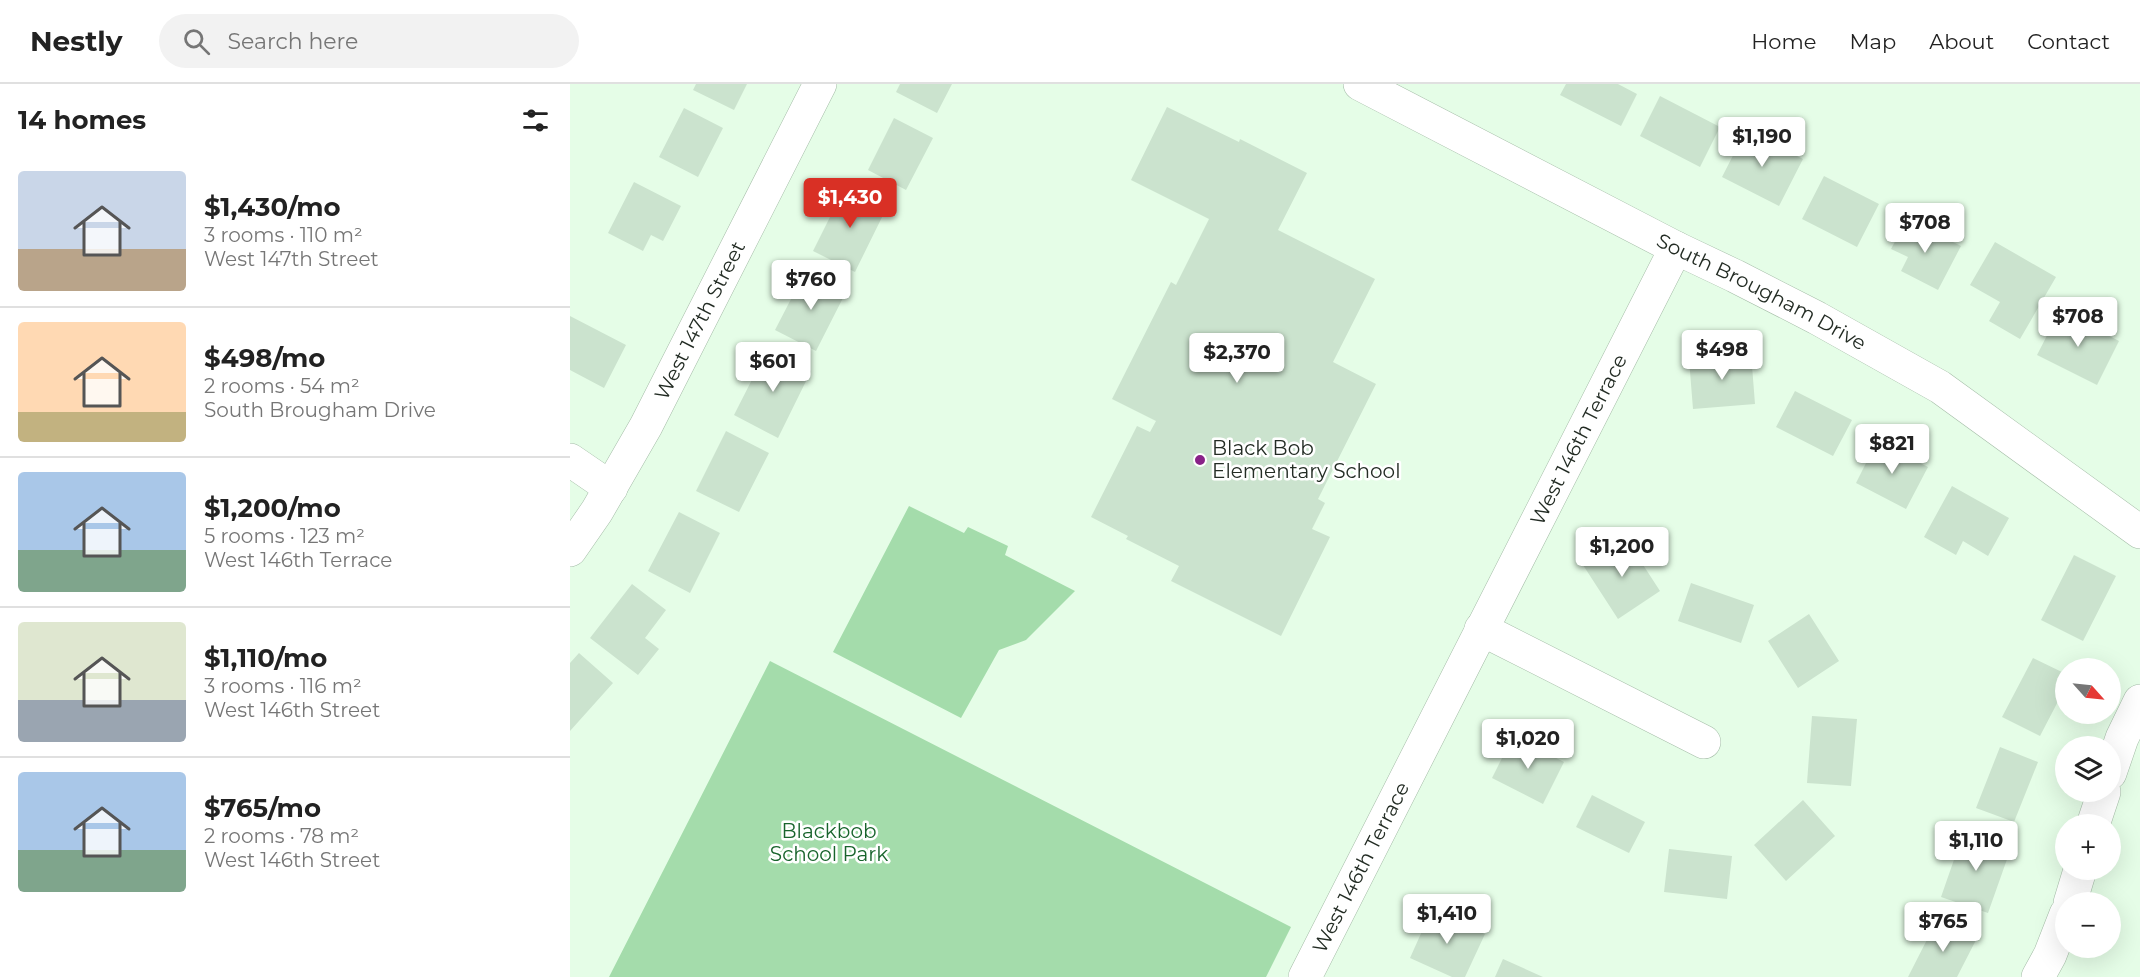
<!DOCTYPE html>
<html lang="en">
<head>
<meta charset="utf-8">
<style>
	body { margin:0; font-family:Montserrat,sans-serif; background:#f2f2f2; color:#222; height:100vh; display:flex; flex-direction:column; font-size:22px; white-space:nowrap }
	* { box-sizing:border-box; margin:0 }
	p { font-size:20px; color:#767676 }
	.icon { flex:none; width:33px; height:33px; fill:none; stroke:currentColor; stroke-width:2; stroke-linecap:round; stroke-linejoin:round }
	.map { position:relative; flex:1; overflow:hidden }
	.side { display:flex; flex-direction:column; background:#fff; width:570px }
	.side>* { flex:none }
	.needle { width:39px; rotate:117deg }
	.tools { position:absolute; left:1485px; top:574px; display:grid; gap:12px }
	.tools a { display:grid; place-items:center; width:66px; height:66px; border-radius:50%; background:#fff; box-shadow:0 6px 24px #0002; font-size:30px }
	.price { position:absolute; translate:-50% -51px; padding:0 14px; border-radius:6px; background:#fff; color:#222; font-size:20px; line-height:39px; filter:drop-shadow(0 2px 3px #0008) }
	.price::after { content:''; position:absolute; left:50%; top:36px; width:18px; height:14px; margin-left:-9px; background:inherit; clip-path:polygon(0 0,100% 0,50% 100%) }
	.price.active { background:#d93025; color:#fff }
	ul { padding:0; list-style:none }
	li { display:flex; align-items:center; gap:18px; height:150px; padding:0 18px }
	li+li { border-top:2px solid #e0e0e0 }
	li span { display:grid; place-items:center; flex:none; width:168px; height:120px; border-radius:6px; color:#555 }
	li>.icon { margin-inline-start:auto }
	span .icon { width:72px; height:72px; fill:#fffc; stroke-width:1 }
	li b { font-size:26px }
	h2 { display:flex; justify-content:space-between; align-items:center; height:72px; padding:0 18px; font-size:26px }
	header { display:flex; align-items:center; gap:36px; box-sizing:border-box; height:84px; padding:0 30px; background:#fff; border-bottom:2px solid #e0e0e0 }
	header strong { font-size:28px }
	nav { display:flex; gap:33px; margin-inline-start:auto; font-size:21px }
	.search { width:420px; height:54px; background:#f2f2f2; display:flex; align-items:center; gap:15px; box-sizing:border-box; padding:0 21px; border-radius:33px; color:#767676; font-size:22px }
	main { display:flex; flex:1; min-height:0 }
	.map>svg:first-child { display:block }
	.green { fill:#a4dcab }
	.building { fill:#cbe3ce }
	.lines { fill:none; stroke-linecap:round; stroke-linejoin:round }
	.minor-casing { stroke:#a4bca7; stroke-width:34 }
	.minor { stroke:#fff; stroke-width:33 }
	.poi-dot { fill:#892188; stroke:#fff; stroke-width:2 }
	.labels { text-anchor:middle; stroke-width:5; stroke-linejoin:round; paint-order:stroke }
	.street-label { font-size:20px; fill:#232c24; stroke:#fff }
	.poi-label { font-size:20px; fill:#232c24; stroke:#fff; text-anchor:start }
	.park-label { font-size:20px; fill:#18642c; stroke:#fff }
</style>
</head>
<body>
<header>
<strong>Nestly</strong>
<div class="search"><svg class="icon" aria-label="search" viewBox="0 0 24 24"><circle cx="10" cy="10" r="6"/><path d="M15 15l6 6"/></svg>Search here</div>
<nav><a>Home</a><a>Map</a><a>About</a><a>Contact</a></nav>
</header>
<main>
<section class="side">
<h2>14 homes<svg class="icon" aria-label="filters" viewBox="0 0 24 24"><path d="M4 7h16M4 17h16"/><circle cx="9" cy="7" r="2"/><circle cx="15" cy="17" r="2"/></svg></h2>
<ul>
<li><span style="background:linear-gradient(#c9d6e8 65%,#b9a48a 0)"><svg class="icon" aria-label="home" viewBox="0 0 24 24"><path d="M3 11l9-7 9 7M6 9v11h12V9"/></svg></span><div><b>$1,430/mo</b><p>3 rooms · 110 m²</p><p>West 147th Street</p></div></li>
<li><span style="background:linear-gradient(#ffd9b3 75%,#c2b280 0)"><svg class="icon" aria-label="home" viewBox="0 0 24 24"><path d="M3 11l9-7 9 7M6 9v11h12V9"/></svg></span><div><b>$498/mo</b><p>2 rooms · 54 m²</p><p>South Brougham Drive</p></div></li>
<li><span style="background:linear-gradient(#a9c7e8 65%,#7fa58c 0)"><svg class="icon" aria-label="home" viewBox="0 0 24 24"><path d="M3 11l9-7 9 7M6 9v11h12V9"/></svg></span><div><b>$1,200/mo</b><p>5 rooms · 123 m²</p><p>West 146th Terrace</p></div></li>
<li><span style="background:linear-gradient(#dfe7d0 65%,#9aa5b1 0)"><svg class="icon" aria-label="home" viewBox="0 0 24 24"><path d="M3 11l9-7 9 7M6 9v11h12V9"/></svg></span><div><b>$1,110/mo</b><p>3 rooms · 116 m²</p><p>West 146th Street</p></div></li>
<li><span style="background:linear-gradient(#a9c7e8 65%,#7fa58c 0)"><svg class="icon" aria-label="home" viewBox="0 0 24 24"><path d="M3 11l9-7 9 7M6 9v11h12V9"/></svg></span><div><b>$765/mo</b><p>2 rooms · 78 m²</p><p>West 146th Street</p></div></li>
</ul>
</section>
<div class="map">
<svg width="1570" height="893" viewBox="0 0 1570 893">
	<rect width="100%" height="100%" fill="#e5fde7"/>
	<path class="green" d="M 339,422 L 394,449 L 398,443 L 438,462 L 435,471 L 505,507 L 456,556 L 429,566 L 391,634 L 263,568 Z
		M 200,577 L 721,843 L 696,893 L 39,893 Z"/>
	<path class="building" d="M 126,0 L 177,0 L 164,26 L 123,6 Z
		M 330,0 L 382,0 L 367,29 L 326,8 Z
		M 996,0 L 1048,0 L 1067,10 L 1051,42 L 990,11 Z
		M 1090,12 L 1150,43 L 1130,83 L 1070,52 Z
		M 597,23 L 669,58 L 670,55 L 737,89 L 708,146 L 805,195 L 763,278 L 806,300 L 748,415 L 755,419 L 742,445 L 760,453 L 711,552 L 601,497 L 609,482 L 556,455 L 558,452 L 521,433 L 567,342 L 580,348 L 586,337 L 542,315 L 601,198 L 606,201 L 639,135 L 561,96 Z
		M 114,24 L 153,44 L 128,93 L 89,73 Z
		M 324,34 L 363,54 L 336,106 L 298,86 Z
		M 1176,46 L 1233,75 L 1209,122 L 1152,93 Z
		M 1254,92 L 1309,120 L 1287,163 L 1232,135 Z
		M 64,98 L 111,122 L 93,157 L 81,151 L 73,167 L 38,149 Z
		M 275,103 L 317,123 L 285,188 L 243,167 Z
		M 1337,135 L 1391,162 L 1368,206 L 1331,187 L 1338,173 L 1321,165 Z
		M 1425,158 L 1486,193 L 1450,255 L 1419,237 L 1430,218 L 1400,201 Z
		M 235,188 L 276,208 L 246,267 L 205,246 Z
		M 1490,226 L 1549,257 L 1527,301 L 1467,271 Z
		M 0,232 L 56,261 L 34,304 L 0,286 Z
		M 198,264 L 241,287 L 208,354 L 164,331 Z
		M 1181,269 L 1185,320 L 1123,325 L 1119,275 Z
		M 1225,307 L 1282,336 L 1263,372 L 1206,343 Z
		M 156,347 L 199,369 L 169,428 L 126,407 Z
		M 1307,357 L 1358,383 L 1336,425 L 1286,399 Z
		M 1382,402 L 1439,434 L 1418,472 L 1393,457 L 1386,471 L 1354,453 Z
		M 109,428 L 150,449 L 120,509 L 78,487 Z
		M 1055,453 L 1090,507 L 1048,535 L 1013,481 Z
		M 1504,471 L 1546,492 L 1513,557 L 1471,536 Z
		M 1121,499 L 1184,521 L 1171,559 L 1108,537 Z
		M 62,500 L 96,526 L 75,554 L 89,565 L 68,591 L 20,554 Z
		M 1239,530 L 1269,577 L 1228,604 L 1198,557 Z
		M 9,569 L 43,599 L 0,647 L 0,579 Z
		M 1463,574 L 1496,590 L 1496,602 L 1470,652 L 1432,633 Z
		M 1242,632 L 1287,635 L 1281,702 L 1237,699 Z
		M 943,652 L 994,678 L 973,720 L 922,694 Z
		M 1430,663 L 1468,678 L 1444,738 L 1406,724 Z
		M 1022,711 L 1075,738 L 1059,769 L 1006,743 Z
		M 1233,716 L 1265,752 L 1216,797 L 1184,761 Z
		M 1394,747 L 1441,764 L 1418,829 L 1371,813 Z
		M 1099,765 L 1162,772 L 1157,815 L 1094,808 Z
		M 862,825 L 915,850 L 895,893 L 882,893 L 840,874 Z
		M 1367,836 L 1406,856 L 1387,893 L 1338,893 Z
		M 933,875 L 973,893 L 925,893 Z"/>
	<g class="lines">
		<defs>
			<g id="minor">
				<path id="s1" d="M 790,0 L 1106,164 L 1165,192 L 1247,234 L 1370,303 L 1570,448"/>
				<path d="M 0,376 L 41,404"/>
				<path id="s2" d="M 0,466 L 27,427 L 76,342 L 250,0"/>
				<path d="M 911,545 L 1134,658"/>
				<path d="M 1540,689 L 1552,654 L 1570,617"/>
				<path d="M 1523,741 L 1534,708"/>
				<path d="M 1500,819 L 1510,786"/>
				<path id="s3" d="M 735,893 L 1106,164"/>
				<path d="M 1468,893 L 1480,871 L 1496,830"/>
			</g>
		</defs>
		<use href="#minor" class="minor-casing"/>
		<use href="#minor" class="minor"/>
	</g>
	<circle class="poi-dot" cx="630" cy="376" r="6"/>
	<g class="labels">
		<g class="street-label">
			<text dy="7" stroke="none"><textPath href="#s1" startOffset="452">South Brougham Drive</textPath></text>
			<text dy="7" stroke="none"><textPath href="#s2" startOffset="264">West 147th Street</textPath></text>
			<text dy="7" stroke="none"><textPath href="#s3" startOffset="603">West 146th Terrace</textPath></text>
			<text dy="7" stroke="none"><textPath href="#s3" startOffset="123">West 146th Terrace</textPath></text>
		</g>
		<g class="poi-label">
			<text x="642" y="371">Black Bob<tspan x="642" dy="23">Elementary School</tspan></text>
		</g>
		<g class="park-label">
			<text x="259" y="754">Blackbob<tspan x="259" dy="23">School Park</tspan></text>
		</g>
	</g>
</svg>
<div class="tools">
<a><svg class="needle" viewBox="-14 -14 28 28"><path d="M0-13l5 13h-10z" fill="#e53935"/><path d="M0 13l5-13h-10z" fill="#767676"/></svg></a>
<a><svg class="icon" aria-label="layers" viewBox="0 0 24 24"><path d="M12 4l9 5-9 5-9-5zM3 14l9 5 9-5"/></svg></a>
<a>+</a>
<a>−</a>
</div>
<b class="price" style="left:1192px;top:84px">$1,190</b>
<b class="price active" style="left:280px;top:145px">$1,430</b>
<b class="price" style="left:1355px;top:170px">$708</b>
<b class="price" style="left:241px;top:227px">$760</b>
<b class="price" style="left:1508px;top:264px">$708</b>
<b class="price" style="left:1152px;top:297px">$498</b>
<b class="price" style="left:667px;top:300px">$2,370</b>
<b class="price" style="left:203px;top:309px">$601</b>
<b class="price" style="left:1322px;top:391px">$821</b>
<b class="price" style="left:1052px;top:494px">$1,200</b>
<b class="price" style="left:958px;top:686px">$1,020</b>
<b class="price" style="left:1406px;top:788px">$1,110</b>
<b class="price" style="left:877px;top:861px">$1,410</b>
<b class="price" style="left:1373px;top:869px">$765</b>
</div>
</main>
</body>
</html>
